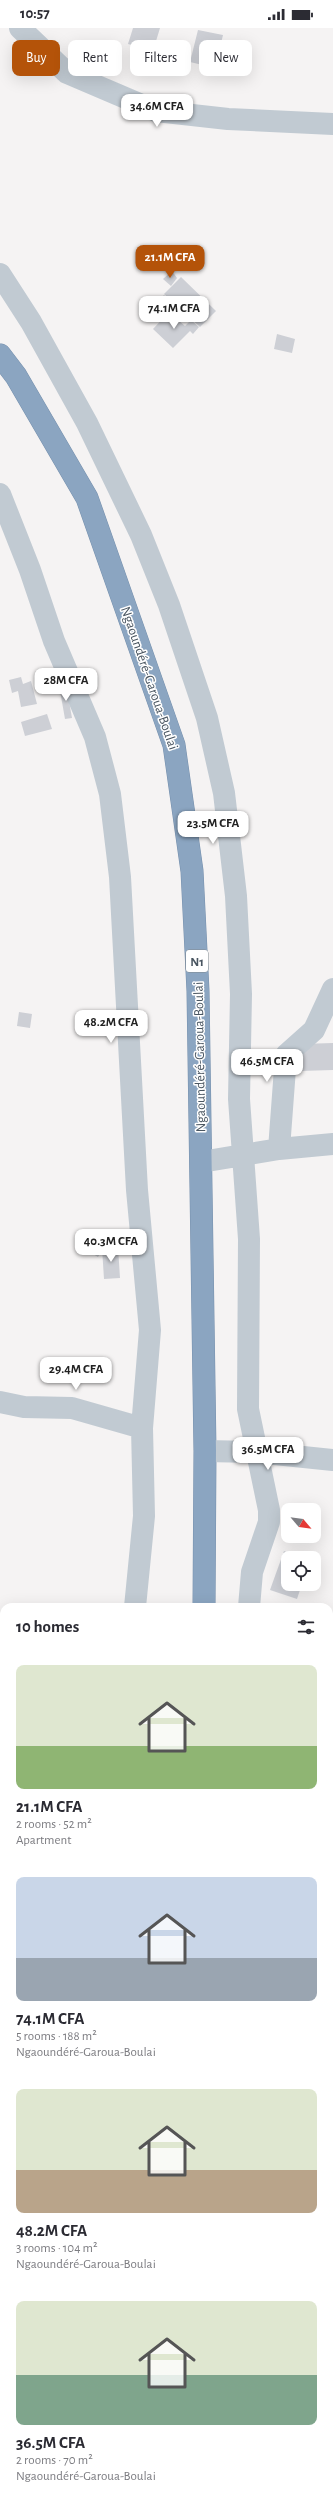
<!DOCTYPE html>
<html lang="en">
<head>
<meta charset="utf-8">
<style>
	body { margin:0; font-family:"Alegreya Sans",sans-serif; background:#f2f2f3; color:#2b2b33; height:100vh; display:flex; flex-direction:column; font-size:15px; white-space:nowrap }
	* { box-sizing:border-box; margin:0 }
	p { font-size:13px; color:#7c7c81 }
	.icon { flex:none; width:22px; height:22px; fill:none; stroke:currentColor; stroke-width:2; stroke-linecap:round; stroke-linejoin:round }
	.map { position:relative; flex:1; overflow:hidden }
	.panel { position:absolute; left:0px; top:1575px; width:333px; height:904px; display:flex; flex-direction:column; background:#fff; border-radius:12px 12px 0 0; box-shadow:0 4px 16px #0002 }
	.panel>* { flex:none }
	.hud { position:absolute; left:12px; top:12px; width:309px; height:36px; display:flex; gap:8px }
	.needle { width:26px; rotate:119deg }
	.fabs { position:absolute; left:281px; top:1475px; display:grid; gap:8px }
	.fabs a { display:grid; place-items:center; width:40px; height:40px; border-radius:8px; background:#fff; box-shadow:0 4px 16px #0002; font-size:20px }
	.price { position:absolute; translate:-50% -34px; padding:0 9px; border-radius:8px; background:#fff; color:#222; font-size:13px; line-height:26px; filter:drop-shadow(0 1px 2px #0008) }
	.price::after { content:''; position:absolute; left:50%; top:24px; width:12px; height:9px; margin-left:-6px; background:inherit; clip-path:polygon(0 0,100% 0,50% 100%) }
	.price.active { background:#b45309; color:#fff }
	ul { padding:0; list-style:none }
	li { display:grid; align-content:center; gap:8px; height:212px; padding:0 16px }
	li span { display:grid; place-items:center; height:124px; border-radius:8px; color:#555 }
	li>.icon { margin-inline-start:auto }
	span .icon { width:72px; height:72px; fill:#fffc; stroke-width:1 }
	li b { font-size:17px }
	h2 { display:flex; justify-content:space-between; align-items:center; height:48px; padding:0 16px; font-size:17px }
	.pill { padding:0 14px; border-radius:8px; background:#fff; box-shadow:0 4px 16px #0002; font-size:14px; line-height:36px }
	.pill.active { background:#b45309; color:#fff }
	.status { display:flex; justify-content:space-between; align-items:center; height:28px; padding:0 20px; background:#fff; direction:ltr }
	.status svg { height:11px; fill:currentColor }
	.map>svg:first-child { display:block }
	.building { fill:#cdcfd5 }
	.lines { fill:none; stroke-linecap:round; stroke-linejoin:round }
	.highway-casing { stroke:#7690ad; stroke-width:23 }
	.minor { stroke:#c1cad2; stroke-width:22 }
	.highway { stroke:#8ba5c1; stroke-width:22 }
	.labels { text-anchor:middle; stroke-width:3; stroke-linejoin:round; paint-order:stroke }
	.shield { fill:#fff; stroke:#808990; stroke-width:1 }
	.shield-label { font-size:13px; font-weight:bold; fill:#4a5661 }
	.street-label { font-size:14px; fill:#4a5661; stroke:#fff }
</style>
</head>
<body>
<div class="status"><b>10:57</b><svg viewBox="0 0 49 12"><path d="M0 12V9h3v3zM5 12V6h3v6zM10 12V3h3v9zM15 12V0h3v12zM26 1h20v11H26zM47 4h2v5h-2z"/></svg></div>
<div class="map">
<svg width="333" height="2479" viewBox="0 0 333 2479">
	<rect width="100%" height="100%" fill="#f5f3f3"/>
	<path class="building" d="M 133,0 L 160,0 L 153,23 L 128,16 Z
		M 198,2 L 223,7 L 215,40 L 190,34 Z
		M 172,243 L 177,250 L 171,258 L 163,251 Z
		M 181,249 L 216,283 L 200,299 L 164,266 Z
		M 164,267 L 172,275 L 166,281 L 158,273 Z
		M 169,284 L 185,298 L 191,292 L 199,299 L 193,306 L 190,303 L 173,320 L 153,301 Z
		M 277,306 L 295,311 L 292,325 L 274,321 Z
		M 21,649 L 23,656 L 31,653 L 37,676 L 21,679 L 18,663 L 12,665 L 9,652 Z
		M 66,656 L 72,690 L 65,691 L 59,657 Z
		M 47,686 L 52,701 L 25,708 L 21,694 Z
		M 19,984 L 32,986 L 30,1000 L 17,998 Z
		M 333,1015 L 333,1042 L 300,1043 L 301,1016 Z
		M 118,1219 L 120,1250 L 104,1251 L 102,1220 Z
		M 95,1221 L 101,1224 L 98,1229 L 93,1226 Z
		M 284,1523 L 303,1530 L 288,1530 L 288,1556 L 302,1556 L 297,1571 L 270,1562 Z
		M 329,1731 L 333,1732 L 330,1758 L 329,1758 Z
		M 329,2326 L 333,2326 L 332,2341 L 329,2341 Z"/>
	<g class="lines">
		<defs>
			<path id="highway" d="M 0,327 L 16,348 L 87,470 L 174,717 L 192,843 L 198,963 L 205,1423 L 204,1579
				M 210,2475 L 210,2479"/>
		</defs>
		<use href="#highway" class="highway-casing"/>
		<path class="minor" d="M 20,0 L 67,45 L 156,83 L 228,91 L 333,96
			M 0,246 L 31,294 L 87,395 L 141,507 L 169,577 L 207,690 L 224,765 L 236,868 L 241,966 L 239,1071 L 249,1211 L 248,1381 L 269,1482 L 269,1494 L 252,1544 L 249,1579
			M 0,466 L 30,542 L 54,613 L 95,709 L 110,766 L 120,849 L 137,1162 L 150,1302 L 142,1400 L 144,1488 L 135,1579
			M 279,1121 L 333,1116
			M 201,1134 L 279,1121 L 286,1027 L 314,1002 L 333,961
			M 0,1374 L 24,1379 L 72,1380 L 142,1400
			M 205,1423 L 255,1424 L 333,1432
			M 0,1662 L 4,1663
			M 0,2103 L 4,2103
			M 0,2278 L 4,2279
			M 329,2432 L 333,2432
			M 0,2460 L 4,2461
			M 12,2479 L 13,2475"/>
		<use href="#highway" class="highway"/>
	</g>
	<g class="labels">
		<rect class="shield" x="186" y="922" width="22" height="22" rx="3"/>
		<g class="shield-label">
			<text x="197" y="938">N1</text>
		</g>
		<g class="street-label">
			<text transform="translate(150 650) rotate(71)" y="5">Ngaoundéré-Garoua-Boulai</text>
			<text transform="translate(199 1029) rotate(-91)" y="5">Ngaoundéré-Garoua-Boulai</text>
		</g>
	</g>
</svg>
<div class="fabs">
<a><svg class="needle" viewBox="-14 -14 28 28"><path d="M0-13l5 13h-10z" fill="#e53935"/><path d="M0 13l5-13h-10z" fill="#7c7c81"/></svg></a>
<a><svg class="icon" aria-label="locate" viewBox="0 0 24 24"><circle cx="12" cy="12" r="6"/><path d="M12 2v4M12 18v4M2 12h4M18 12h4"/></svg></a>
</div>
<b class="price" style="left:157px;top:100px">34.6M CFA</b>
<b class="price active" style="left:170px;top:251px">21.1M CFA</b>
<b class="price" style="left:174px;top:302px">74.1M CFA</b>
<b class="price" style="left:66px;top:674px">28M CFA</b>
<b class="price" style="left:213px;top:817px">23.5M CFA</b>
<b class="price" style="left:111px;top:1016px">48.2M CFA</b>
<b class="price" style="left:267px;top:1055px">46.5M CFA</b>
<b class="price" style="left:111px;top:1235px">40.3M CFA</b>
<b class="price" style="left:76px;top:1363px">29.4M CFA</b>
<b class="price" style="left:268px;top:1443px">36.5M CFA</b>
<div class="hud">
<a class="pill active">Buy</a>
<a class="pill">Rent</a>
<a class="pill">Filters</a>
<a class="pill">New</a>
</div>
<section class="panel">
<h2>10 homes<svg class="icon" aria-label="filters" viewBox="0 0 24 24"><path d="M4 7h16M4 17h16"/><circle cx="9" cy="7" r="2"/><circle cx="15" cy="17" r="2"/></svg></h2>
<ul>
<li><span style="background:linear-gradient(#dfe7d0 65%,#8fb573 0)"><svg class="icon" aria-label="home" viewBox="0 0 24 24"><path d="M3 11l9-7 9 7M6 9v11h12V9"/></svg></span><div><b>21.1M CFA</b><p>2 rooms · 52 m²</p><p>Apartment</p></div></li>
<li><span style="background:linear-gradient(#c9d6e8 65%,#9aa5b1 0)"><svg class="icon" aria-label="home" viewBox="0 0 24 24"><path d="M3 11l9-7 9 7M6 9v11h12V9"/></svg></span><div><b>74.1M CFA</b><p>5 rooms · 188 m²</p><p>Ngaoundéré-Garoua-Boulai</p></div></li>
<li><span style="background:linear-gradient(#dfe7d0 65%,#b9a48a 0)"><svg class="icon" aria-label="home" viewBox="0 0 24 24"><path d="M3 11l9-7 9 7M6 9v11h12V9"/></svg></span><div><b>48.2M CFA</b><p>3 rooms · 104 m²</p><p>Ngaoundéré-Garoua-Boulai</p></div></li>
<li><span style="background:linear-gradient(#dfe7d0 60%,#7fa58c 0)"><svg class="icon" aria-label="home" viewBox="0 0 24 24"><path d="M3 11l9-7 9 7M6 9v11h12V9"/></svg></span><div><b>36.5M CFA</b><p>2 rooms · 70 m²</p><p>Ngaoundéré-Garoua-Boulai</p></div></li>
</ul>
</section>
</div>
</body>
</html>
